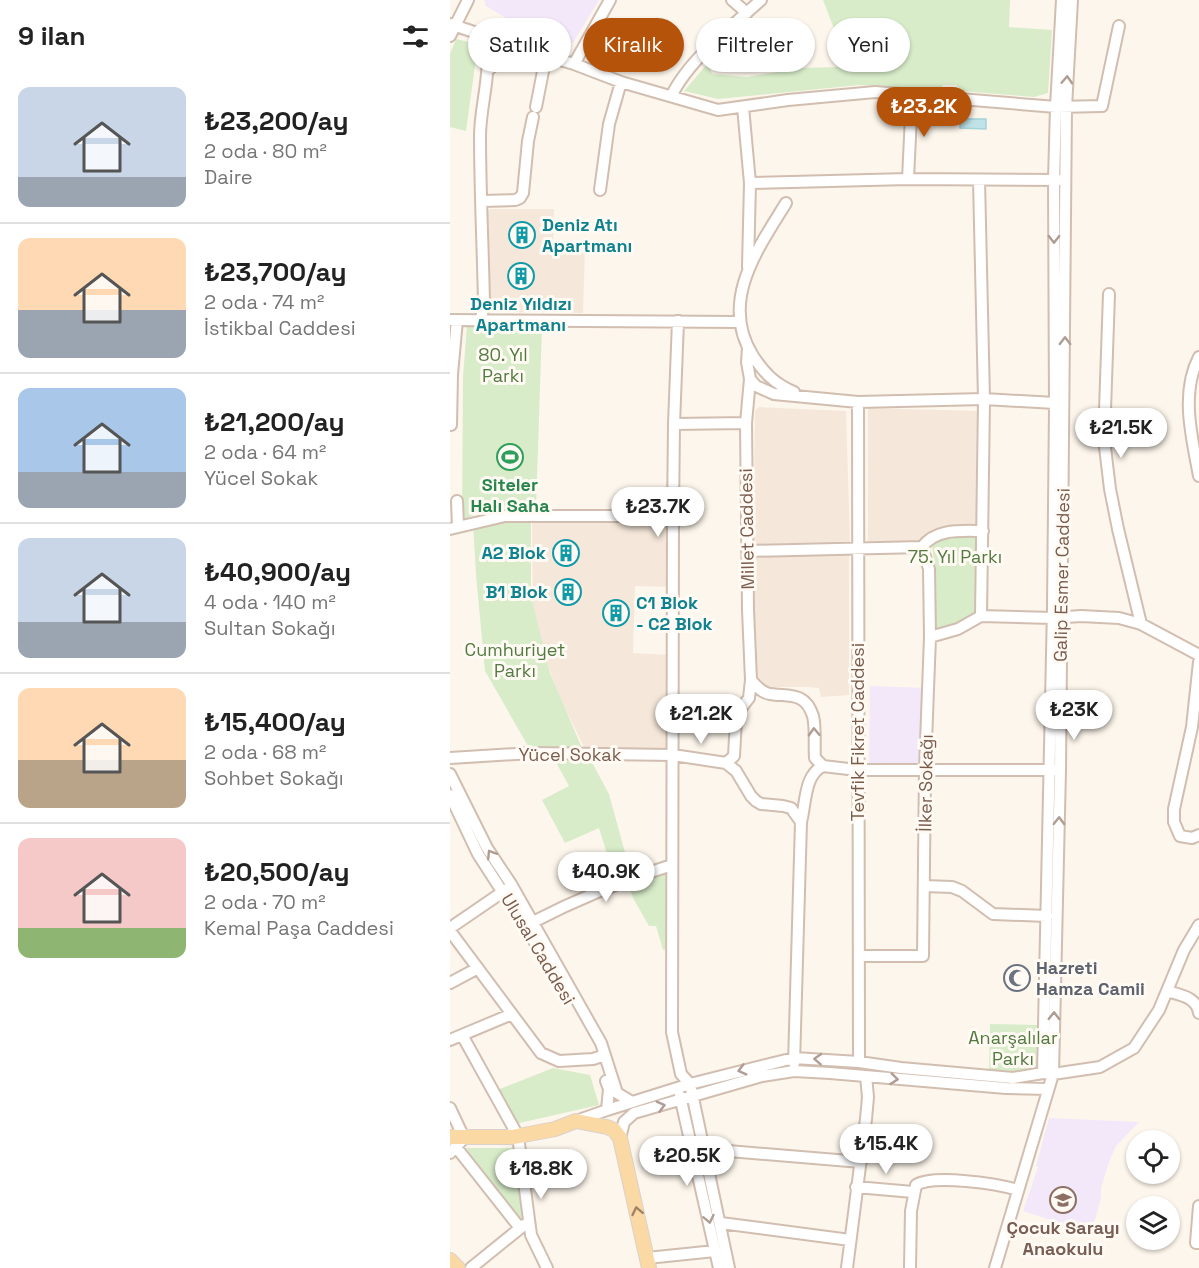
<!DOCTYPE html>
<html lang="tr">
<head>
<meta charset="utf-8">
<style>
	body { margin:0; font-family:"Space Grotesk",sans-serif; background:#f2f2f2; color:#222; height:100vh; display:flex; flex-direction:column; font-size:22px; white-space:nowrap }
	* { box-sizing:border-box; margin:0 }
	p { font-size:20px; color:#767676 }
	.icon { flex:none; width:33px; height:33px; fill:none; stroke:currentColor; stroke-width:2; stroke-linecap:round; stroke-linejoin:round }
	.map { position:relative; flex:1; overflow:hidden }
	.sheet { display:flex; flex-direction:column; background:#fff; width:450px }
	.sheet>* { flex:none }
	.top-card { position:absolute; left:18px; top:18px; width:570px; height:54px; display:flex; gap:12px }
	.tools { position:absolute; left:676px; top:1130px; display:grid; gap:12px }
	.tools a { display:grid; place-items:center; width:54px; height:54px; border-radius:50%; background:#fff; box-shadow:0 2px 4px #0004; font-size:30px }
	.price { position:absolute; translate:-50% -51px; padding:0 14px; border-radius:21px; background:#fff; color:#222; font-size:20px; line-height:39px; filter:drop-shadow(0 2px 3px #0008) }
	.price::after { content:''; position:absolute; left:50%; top:36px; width:18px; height:14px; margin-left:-9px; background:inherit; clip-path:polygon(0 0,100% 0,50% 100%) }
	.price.current { background:#b45309; color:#fff }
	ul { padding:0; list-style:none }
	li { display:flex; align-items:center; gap:18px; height:150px; padding:0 18px }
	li+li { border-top:2px solid #e0e0e0 }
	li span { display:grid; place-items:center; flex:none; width:168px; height:120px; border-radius:12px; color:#555 }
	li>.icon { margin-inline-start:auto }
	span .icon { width:72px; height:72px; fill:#fffc; stroke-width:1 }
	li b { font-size:26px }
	h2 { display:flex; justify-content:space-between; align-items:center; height:72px; padding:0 18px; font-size:26px }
	.tag { padding:0 21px; border-radius:27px; background:#fff; box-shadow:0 2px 4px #0004; font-size:21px; line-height:54px }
	.tag.current { background:#b45309; color:#fff }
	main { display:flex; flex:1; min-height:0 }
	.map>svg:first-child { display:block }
	.residential { fill:#f5e8da }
	.education { fill:#f3e8fa }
	.green { fill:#d8ecc9 }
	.water { fill:#bfe3e8; stroke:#a5d3da; stroke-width:1.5 }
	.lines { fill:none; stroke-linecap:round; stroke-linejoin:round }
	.minor-casing { stroke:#d1beb0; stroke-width:14 }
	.major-casing { stroke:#dad1cd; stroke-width:16 }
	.minor { stroke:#fff; stroke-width:10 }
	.major { stroke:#fbd9a5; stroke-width:14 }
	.oneway { stroke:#af9d94 }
	.oneway2 { stroke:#a18267 }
	.labels { text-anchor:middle; stroke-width:6; stroke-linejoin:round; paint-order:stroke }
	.culture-label { font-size:18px; font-weight:bold; fill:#0d838f; stroke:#fffaf3; text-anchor:start }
	.park-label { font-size:18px; fill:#537a41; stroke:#fffaf3 }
	.leisure-label { font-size:18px; font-weight:bold; fill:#27864d; stroke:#fffaf3 }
	.street-label { font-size:18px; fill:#7a5c4d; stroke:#fffaf3 }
	.worship-label { font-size:18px; font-weight:bold; fill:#5b616d; stroke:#fffaf3; text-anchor:start }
	.education-label { font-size:18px; font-weight:bold; fill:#785e54; stroke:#fffaf3 }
</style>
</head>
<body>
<main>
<section class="sheet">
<h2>9 ilan<svg class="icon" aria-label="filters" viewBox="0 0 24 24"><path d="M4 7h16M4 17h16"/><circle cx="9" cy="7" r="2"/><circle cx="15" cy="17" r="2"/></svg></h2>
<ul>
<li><span style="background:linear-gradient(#c9d6e8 75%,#9aa5b1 0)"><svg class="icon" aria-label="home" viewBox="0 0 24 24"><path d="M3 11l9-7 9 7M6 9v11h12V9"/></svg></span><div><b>₺23,200/ay</b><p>2 oda · 80 m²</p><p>Daire</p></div></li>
<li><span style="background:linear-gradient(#ffd9b3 60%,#9aa5b1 0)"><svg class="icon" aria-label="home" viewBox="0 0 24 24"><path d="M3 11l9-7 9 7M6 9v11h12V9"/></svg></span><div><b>₺23,700/ay</b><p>2 oda · 74 m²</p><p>İstikbal Caddesi</p></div></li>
<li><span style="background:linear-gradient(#a9c7e8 70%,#9aa5b1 0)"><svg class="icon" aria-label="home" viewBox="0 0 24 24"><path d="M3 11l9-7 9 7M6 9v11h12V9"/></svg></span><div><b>₺21,200/ay</b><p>2 oda · 64 m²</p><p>Yücel Sokak</p></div></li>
<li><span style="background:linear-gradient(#c9d6e8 70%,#9aa5b1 0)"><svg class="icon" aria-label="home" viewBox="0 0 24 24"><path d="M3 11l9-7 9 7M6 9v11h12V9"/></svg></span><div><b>₺40,900/ay</b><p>4 oda · 140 m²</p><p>Sultan Sokağı</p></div></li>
<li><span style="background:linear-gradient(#ffd9b3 60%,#b9a48a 0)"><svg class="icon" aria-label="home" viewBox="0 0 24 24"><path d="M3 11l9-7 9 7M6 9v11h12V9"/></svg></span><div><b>₺15,400/ay</b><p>2 oda · 68 m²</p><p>Sohbet Sokağı</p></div></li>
<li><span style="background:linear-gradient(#f6c9c9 75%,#8fb573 0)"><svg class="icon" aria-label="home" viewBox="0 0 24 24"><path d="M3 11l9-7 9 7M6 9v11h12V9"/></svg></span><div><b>₺20,500/ay</b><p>2 oda · 70 m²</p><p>Kemal Paşa Caddesi</p></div></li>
</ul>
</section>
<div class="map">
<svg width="749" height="1268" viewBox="0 0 749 1268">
	<rect width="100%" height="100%" fill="#fdf6ec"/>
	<path class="residential" d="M 40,209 L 104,209 L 103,246 L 135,247 L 133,313 L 37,312 L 37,213 Z
		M 309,407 L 396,411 L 400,543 L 369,546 L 303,546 L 305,411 Z
		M 418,408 L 527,411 L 526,525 L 502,526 L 481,531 L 468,543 L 418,541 Z
		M 82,517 L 220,519 L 220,587 L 185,586 L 183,653 L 220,655 L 222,755 L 137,753 L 110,698 L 83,625 Z
		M 302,554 L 399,554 L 399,695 L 371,697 L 369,688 L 358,687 L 300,687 Z"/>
	<path class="education" d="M 34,0 L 149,0 L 123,43 L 66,24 L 36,6 Z
		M 420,686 L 478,688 L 475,769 L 419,770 Z
		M 599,1118 L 689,1122 L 666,1146 L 659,1162 L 651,1188 L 651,1198 L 646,1217 L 639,1232 L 573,1211 L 588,1167 L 586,1166 Z"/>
	<path class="green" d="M 373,0 L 560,0 L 559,27 L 602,30 L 598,93 L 584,97 L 512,91 L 506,85 L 493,85 L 490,90 L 409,85 L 268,99 L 234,91 L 258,63 L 262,74 L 297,77 L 353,68 L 387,67 L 392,60 L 393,52 Z
		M 6,39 L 28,44 L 16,131 L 0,127 L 0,54 Z
		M 17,325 L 92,327 L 86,508 L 41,508 L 12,520 L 13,377 Z
		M 81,515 L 81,596 L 100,673 L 135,755 L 138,755 L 159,794 L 182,878 L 219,870 L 222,949 L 213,950 L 206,926 L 199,926 L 183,898 L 177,880 L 166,883 L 149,828 L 115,843 L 92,800 L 119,786 L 102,755 L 82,753 L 35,671 L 26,575 L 23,523 Z
		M 527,535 L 528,614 L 484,631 L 485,570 L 482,546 L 494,536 Z
		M 540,1024 L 587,1025 L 586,1069 L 571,1073 L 539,1072 Z
		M 103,1068 L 140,1075 L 149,1105 L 65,1124 L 47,1090 Z
		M 16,1148 L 67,1148 L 77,1216 L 68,1220 Z"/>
	<path class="water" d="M 510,119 L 536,119 L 536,129 L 510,128 Z"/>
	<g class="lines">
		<defs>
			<path id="minor" d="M 282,0 L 297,13
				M 0,24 L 96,56 L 124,64 L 171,82 L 268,110 L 338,100 L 425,92 L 606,107 L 652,106 L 669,26
				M 0,36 L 18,0
				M 124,64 L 160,0
				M 38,70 L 67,47
				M 222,95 C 238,61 282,26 311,0
				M 86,107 L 96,56
				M 293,107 L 300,183 L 298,267
				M 458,179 L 462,95
				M 529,180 L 534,399 L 531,616 L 603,618 L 631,616 L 669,618 L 691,624 L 749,655
				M 300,183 L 458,179 L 609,180
				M 150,190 L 159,124 L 171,82
				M 32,201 L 65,200 L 70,198 L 73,193 L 78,141 L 83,117
				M 336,203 C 307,250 269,302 303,356 C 314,373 325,384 344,392
				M 659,294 L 654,439 L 660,489 L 668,529 L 691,624
				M 31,319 L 34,304 C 33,248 30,192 30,136 C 30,103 44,68 34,35
				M 0,320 L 289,322
				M 228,321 L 224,424 L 223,516 L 222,1032 L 231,1074 L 240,1084 L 243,1098 L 279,1268
				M 298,348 L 297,362 L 300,379 L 306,386 L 324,394 L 408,402 L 534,399 L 605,403
				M 749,357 C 730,393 742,438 749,476
				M 408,402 L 409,1062
				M 609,410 L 605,407 L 604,180 L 606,107 L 612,0
				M 224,424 L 296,423
				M 1,425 L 2,374 L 7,320
				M 7,501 L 8,526
				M 0,529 L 55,516 L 223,516
				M 297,551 L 472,547 C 486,528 511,531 533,531
				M 480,637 L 508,629 L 531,616
				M 749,662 L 742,727 L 724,809 L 724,822 L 730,836 L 742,838 L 749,835
				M 301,680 C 306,686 312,693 320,694 C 338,697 355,691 363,716 C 366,728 364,745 365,758 L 373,766 C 354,775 356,803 351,822 L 344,1063
				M 0,758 L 82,753 L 223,755 L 276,763 L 286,771 L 301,796 L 306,801 L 311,804 L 333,806 L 341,808 L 351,822
				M 276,763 L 284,756 L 286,719 L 288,712 L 299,698 L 301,680 L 298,610 L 296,423 L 300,379
				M 373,766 L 407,770 L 606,770
				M 0,774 L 37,848 L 61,884 L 151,1043 L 167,1093 L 182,1102
				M 0,795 L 28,854 L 95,958
				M 474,886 L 502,887 L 512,891 L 543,914 L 597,916
				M 79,924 C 127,899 170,881 222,865
				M 0,928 L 57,889
				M 0,931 L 91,1053 L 109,1061 L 143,1059 L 155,1055
				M 410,956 L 473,956 L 475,769 L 480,637 L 479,569 L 472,547
				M 0,983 L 28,968
				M 717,991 C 730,995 747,997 749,1013
				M 12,1035 L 68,1136 L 81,1235 L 97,1268
				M 0,1040 L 62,1014
				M 593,1073 L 603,608 L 605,407
				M 156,1081 L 159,1089 L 157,1110
				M 230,1096 L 269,1268
				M 0,1108 L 14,1138 L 0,1153
				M 126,1121 L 157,1110 L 240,1084 L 344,1058 L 409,1062 L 451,1068 L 563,1078 L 593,1073 L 603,1074 L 650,1067 L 684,1048 L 709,1010 L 734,950 L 749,925
				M 170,1138 L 174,1122 L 184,1113 L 312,1076 L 344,1071 L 380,1073 L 556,1088 L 598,1089
				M 6,1147 L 70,1228
				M 255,1149 L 411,1162
				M 406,1187 L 463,1192
				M 749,1206 L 746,1243 L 749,1243
				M 271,1223 L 400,1240
				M 197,1258 L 265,1251
				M 21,1268 L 74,1225
				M 397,1268 L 416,1119 L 418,1097 L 416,1076
				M 460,1268 L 461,1211 L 466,1185 C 484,1174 548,1184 568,1190
				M 545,1268 L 603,1074 L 610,770 L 616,107 L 622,0"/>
			<path id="major" d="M 0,1137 L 63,1137 L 105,1129 L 126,1121 L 157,1127 L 164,1130 L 170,1138 L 199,1268
				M 0,1260 L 8,1268"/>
		</defs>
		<use href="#minor" class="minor-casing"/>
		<use href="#major" class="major-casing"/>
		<use href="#minor" class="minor"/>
		<use href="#major" class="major"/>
	</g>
	<defs><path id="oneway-chevron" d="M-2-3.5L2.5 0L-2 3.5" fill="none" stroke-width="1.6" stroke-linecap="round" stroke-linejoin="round" transform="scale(1.5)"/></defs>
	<g class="oneway">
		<use href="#oneway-chevron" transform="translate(617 80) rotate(-87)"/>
		<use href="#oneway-chevron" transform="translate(604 239) rotate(90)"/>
		<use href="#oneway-chevron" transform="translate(615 341) rotate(-90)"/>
		<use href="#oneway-chevron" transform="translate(364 732) rotate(-92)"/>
		<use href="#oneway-chevron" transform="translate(609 821) rotate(-89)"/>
		<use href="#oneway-chevron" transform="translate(41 854) rotate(-122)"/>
		<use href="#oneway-chevron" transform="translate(604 1016) rotate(-89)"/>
		<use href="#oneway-chevron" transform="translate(368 1059) rotate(-177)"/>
		<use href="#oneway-chevron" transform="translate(292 1070) rotate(165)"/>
		<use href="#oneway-chevron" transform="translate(444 1079) rotate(6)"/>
		<use href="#oneway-chevron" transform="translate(211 1106) rotate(-15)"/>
		<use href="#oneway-chevron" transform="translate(259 1219) rotate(78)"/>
	</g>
	<use class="oneway2" href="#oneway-chevron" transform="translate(187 1211) rotate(-102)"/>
	<defs>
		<symbol id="building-ring" viewBox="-11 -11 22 22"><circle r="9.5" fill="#fffaf3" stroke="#0f9aa8" stroke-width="1.5"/><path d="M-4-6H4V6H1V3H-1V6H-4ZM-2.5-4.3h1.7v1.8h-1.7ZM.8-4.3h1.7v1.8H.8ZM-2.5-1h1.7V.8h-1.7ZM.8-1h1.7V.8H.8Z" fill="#0f9aa8"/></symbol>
		<symbol id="stadium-ring" viewBox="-11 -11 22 22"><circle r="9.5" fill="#fffaf3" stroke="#2e9e5b" stroke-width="1.5"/><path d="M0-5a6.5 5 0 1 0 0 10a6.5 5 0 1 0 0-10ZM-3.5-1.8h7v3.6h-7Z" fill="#2e9e5b"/></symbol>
		<symbol id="mosque-ring" viewBox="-11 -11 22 22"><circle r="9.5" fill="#fffaf3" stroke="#6b7280" stroke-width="1.5"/><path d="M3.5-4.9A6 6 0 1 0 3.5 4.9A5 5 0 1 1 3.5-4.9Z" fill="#6b7280"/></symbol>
		<symbol id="school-ring" viewBox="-11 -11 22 22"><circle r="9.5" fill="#fffaf3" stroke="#8d6e63" stroke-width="1.5"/><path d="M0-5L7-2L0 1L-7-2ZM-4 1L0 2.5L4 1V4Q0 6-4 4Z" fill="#8d6e63"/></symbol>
	</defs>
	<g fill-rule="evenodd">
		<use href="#building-ring" x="57" y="220" width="30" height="30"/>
		<use href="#building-ring" x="56" y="261" width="30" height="30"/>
		<use href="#stadium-ring" x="45" y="442" width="30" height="30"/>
		<use href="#building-ring" x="101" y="538" width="30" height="30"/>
		<use href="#building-ring" x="103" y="577" width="30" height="30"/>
		<use href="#building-ring" x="151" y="598" width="30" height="30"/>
		<use href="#mosque-ring" x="552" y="963" width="30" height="30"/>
		<use href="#school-ring" x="598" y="1185" width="30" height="30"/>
	</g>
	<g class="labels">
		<g class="culture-label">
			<text x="92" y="231">Deniz Atı<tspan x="92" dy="21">Apartmanı</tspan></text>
			<text x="71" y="310" text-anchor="middle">Deniz Yıldızı<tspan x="71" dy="21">Apartmanı</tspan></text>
			<text x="96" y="559" text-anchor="end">A2 Blok</text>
			<text x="98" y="598" text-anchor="end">B1 Blok</text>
			<text x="186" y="609">C1 Blok<tspan x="186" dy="21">- C2 Blok</tspan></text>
		</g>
		<g class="park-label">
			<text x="53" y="361">80. Yıl<tspan x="53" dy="21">Parkı</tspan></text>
			<text x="505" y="563">75. Yıl Parkı</text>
			<text x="65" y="656">Cumhuriyet<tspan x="65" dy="21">Parkı</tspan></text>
			<text x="563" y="1044">Anarşalılar<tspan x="563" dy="21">Parkı</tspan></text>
		</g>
		<g class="leisure-label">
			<text x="60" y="491">Siteler<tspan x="60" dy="21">Halı Saha</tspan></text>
		</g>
		<g class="street-label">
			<text transform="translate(297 529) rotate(-91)" y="6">Millet Caddesi</text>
			<text transform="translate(612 575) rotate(-89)" y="6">Galip Esmer Caddesi</text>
			<text transform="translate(408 732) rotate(-90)" y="6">Tevfik Fikret Caddesi</text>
			<text x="120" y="761">Yücel Sokak</text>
			<text transform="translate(476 783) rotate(-89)" y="6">İlker Sokağı</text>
			<text transform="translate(88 949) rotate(59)" y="6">Ulusal Caddesi</text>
		</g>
		<g class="worship-label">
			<text x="586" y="974">Hazreti<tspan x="586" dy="21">Hamza Camii</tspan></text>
		</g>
		<g class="education-label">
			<text x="613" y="1234">Çocuk Sarayı<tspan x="613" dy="21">Anaokulu</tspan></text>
		</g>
	</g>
</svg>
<div class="tools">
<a><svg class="icon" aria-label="locate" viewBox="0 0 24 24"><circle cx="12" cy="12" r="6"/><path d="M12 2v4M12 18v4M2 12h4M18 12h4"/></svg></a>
<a><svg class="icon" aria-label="layers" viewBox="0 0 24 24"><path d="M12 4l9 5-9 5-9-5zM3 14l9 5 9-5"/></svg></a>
</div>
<b class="price current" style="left:474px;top:138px">₺23.2K</b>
<b class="price" style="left:671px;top:459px">₺21.5K</b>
<b class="price" style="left:208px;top:538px">₺23.7K</b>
<b class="price" style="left:624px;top:741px">₺23K</b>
<b class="price" style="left:251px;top:745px">₺21.2K</b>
<b class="price" style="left:156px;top:903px">₺40.9K</b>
<b class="price" style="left:436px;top:1175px">₺15.4K</b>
<b class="price" style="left:237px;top:1187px">₺20.5K</b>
<b class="price" style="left:91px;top:1200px">₺18.8K</b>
<div class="top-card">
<a class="tag">Satılık</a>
<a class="tag current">Kiralık</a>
<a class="tag">Filtreler</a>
<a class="tag">Yeni</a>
</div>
</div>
</main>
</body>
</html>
